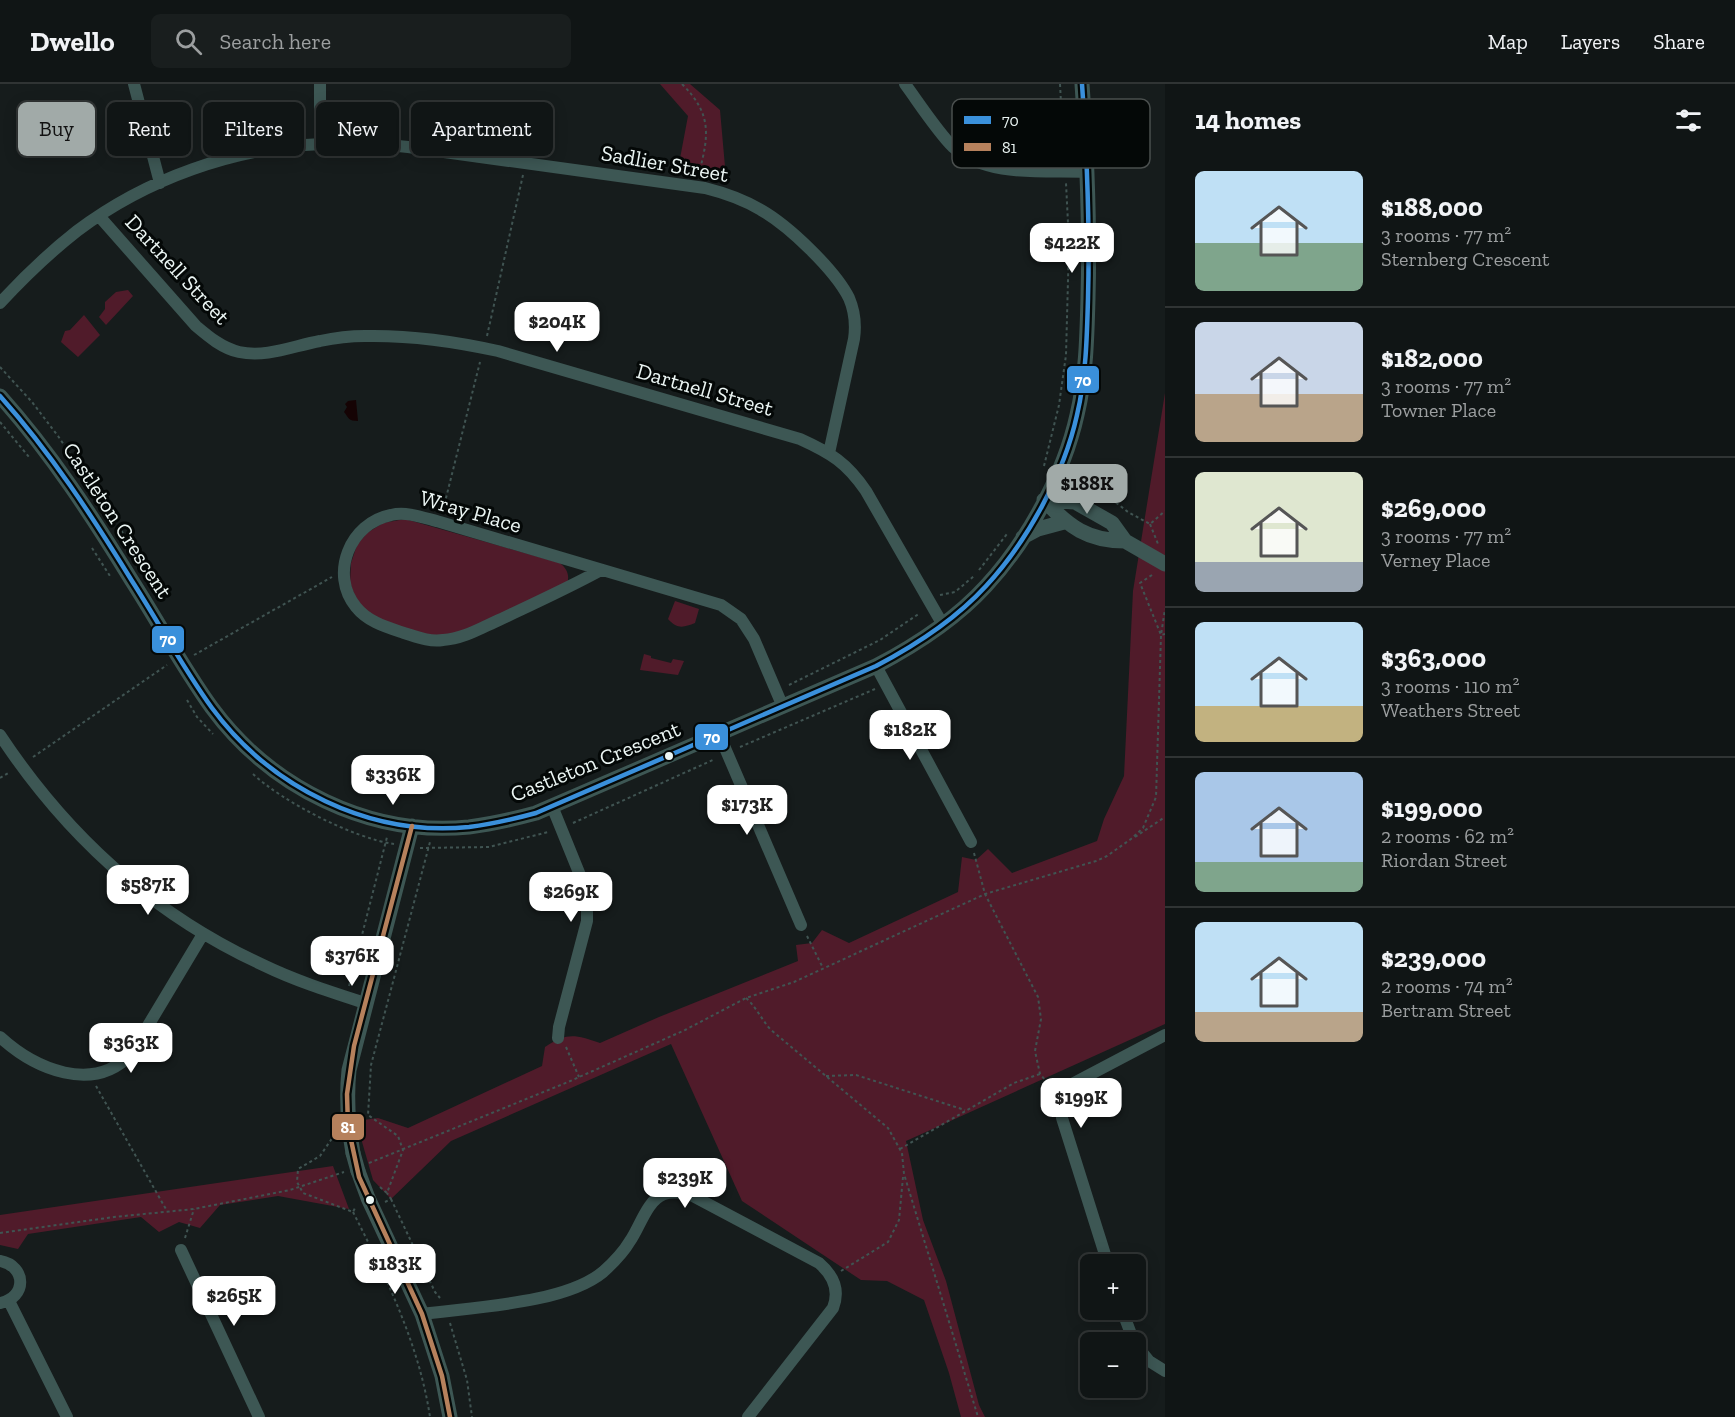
<!DOCTYPE html>
<html lang="en">
<head>
<meta charset="utf-8">
<style>
	body { margin:0; font-family:"Zilla Slab",serif; background:#191e1e; color:#f1f3f6; height:100vh; display:flex; flex-direction:column; font-size:22px; white-space:nowrap }
	* { box-sizing:border-box; margin:0 }
	p { font-size:20px; color:#9c9fa0 }
	.icon { flex:none; width:33px; height:33px; fill:none; stroke:currentColor; stroke-width:2; stroke-linecap:round; stroke-linejoin:round }
	.map { position:relative; flex:1; overflow:hidden }
	.sheet { display:flex; flex-direction:column; background:#101515; width:570px }
	.sheet>* { flex:none }
	.banner { position:absolute; left:18px; top:18px; width:570px; height:54px; display:flex; gap:12px }
	.fabs { position:absolute; left:1080px; top:1170px; display:grid; gap:12px }
	.fabs a { display:grid; place-items:center; width:66px; height:66px; border-radius:9px; background:#101515; box-shadow:0 3px 15px #0003,0 0 0 2px #303434; font-size:30px }
	.price { position:absolute; translate:-50% -51px; padding:0 14px; border-radius:12px; background:#fff; color:#222; font-size:20px; line-height:39px; filter:drop-shadow(0 2px 3px #0008) }
	.price::after { content:''; position:absolute; left:50%; top:36px; width:18px; height:14px; margin-left:-9px; background:inherit; clip-path:polygon(0 0,100% 0,50% 100%) }
	.price.active { background:#a1aaa8; color:#111 }
	ul { padding:0; list-style:none }
	li { display:flex; align-items:center; gap:18px; height:150px; padding:0 30px }
	li+li { border-top:2px solid #303434 }
	li span { display:grid; place-items:center; flex:none; width:168px; height:120px; border-radius:9px; color:#555 }
	li>.icon { margin-inline-start:auto }
	span .icon { width:72px; height:72px; fill:#fffc; stroke-width:1 }
	li b { font-size:26px }
	h2 { display:flex; justify-content:space-between; align-items:center; height:72px; padding:0 30px; font-size:26px }
	.tag { padding:0 21px; border-radius:9px; background:#101515; box-shadow:0 3px 15px #0003,0 0 0 2px #303434; font-size:21px; line-height:54px }
	.tag.active { background:#a1aaa8; color:#111 }
	header { display:flex; align-items:center; gap:36px; box-sizing:border-box; height:84px; padding:0 30px; background:#101515; border-bottom:2px solid #303434 }
	header strong { font-size:28px }
	nav { display:flex; gap:33px; margin-inline-start:auto; font-size:21px }
	.search { width:420px; height:54px; background:#191e1e; display:flex; align-items:center; gap:15px; box-sizing:border-box; padding:0 21px; border-radius:9px; color:#9c9fa0; font-size:22px }
	main { display:flex; flex:1; min-height:0 }
	.map>svg:first-child { display:block }
	.green { fill:#501b2a }
	.water { fill:#150304 }
	.lines { fill:none; stroke-linecap:round; stroke-linejoin:round }
	.path { stroke:#405452; stroke-width:2; stroke-dasharray:3 3; stroke-linecap:butt }
	.minor { stroke:#3d5754; stroke-width:12 }
	.tertiary { stroke:#3d5754; stroke-width:15 }
	.tertiary-bridge { stroke:#3d5754; stroke-width:15 }
	.bus-1-casing { stroke:#040807; stroke-width:9 }
	.bus-2-casing { stroke:#040807; stroke-width:9 }
	.bus-1 { stroke:#3a90db; stroke-width:4.5 }
	.bus-2 { stroke:#b6815c; stroke-width:4.5 }
	.bus-dot { fill:#ecf6f4; stroke:#040807; stroke-width:2 }
	.labels { text-anchor:middle; stroke-width:6; stroke-linejoin:round; paint-order:stroke }
	.street-label { font-size:22px; fill:#ecf6f4; stroke:#040807 }
	.key { fill:#040807; stroke:#4a4f4e; stroke-width:1.5 }
	.key-label { font-size:16px; fill:#ecf6f4 }
	.line-badge { stroke:#040807; stroke-width:2 }
	.badge-label { font-size:16px; text-anchor:middle; font-weight:bold; fill:#fff }
</style>
</head>
<body>
<header>
<strong>Dwello</strong>
<div class="search"><svg class="icon" aria-label="search" viewBox="0 0 24 24"><circle cx="10" cy="10" r="6"/><path d="M15 15l6 6"/></svg>Search here</div>
<nav><a>Map</a><a>Layers</a><a>Share</a></nav>
</header>
<main>
<div class="map">
<svg width="1165" height="1333" viewBox="0 0 1165 1333">
	<rect width="100%" height="100%" fill="#161c1c"/>
	<path class="green" d="M 660,0 L 690,0 L 720,26 L 726,94 L 678,85 L 688,32 Z
		M 128,206 L 133,212 L 106,241 L 99,233 L 105,225 L 105,218 L 116,208 Z
		M 84,231 L 100,251 L 78,273 L 61,258 L 65,247 L 70,246 Z
		M 1165,309 L 1165,940 L 906,1057 L 923,1136 L 946,1197 L 979,1321 L 985,1333 L 961,1333 L 949,1289 L 924,1216 L 887,1197 L 861,1196 L 742,1117 L 671,960 L 451,1057 L 391,1115 L 373,1096 L 356,1037 L 378,1034 L 408,1044 L 542,982 L 545,963 C 568,948 575,951 600,959 L 659,933 L 798,877 L 796,861 L 812,859 L 822,846 L 849,859 L 958,808 L 962,773 L 976,776 L 988,765 L 1012,789 L 1097,757 L 1104,735 L 1124,692 L 1133,507 Z
		M 405,435 L 560,479 C 567,485 570,491 567,500 L 459,549 L 431,552 L 381,537 L 363,524 L 355,512 L 350,499 L 351,479 L 357,461 L 367,449 L 383,439 Z
		M 675,517 L 699,525 L 695,539 C 684,543 678,546 668,535 Z
		M 644,570 L 651,572 L 651,574 L 671,579 L 673,575 L 684,577 L 678,591 L 640,586 Z
		M 333,1082 L 349,1125 L 278,1112 L 220,1121 L 200,1144 L 179,1138 L 159,1148 L 141,1133 L 28,1150 L 18,1165 L 0,1161 L 0,1131 Z"/>
	<path class="water" d="M 356,316 L 358,337 C 348,337 349,334 344,328 L 347,323 L 345,320 L 348,317 Z"/>
	<g class="lines">
		<path class="path" d="M 682,0 C 712,30 709,51 699,89
			M 1060,0 L 1064,75
			M 487,252 L 523,91
			M 0,283 L 32,318 L 58,352 L 129,458 L 127,462
			M 0,338 L 29,373
			M 1044,382 L 1059,321 L 1066,271 L 1069,159 L 1066,99
			M 1080,387 L 1096,403 L 1128,428 L 1150,440 L 1165,427
			M 1091,411 L 1096,403
			M 443,426 L 480,278
			M 1150,440 L 1158,460
			M 92,464 L 110,492
			M 979,486 L 1007,450
			M 1152,491 L 1140,499 L 1161,551 L 1165,550
			M 940,511 L 955,508 L 974,492
			M 194,571 L 332,493
			M 789,601 L 880,556 L 920,529
			M 187,616 L 197,633 L 213,650
			M 740,663 L 875,605
			M 33,673 L 167,581
			M 253,690 C 283,718 353,754 394,760
			M 0,694 L 10,688
			M 573,739 L 715,675
			M 1135,753 L 1165,733
			M 420,764 L 489,763 L 548,748
			M 974,769 L 985,810 L 1038,913 L 1041,935 L 1035,967 L 1040,990 L 1054,1006
			M 807,852 L 823,884
			M 349,902 L 387,753
			M 746,914 C 757,924 761,935 771,946 L 888,1044 L 902,1069 L 904,1090 L 978,1333
			M 566,963 L 579,993
			M 826,992 L 856,991 L 965,1026
			M 96,1002 L 167,1127
			M 335,1050 L 320,1072 L 298,1085 L 297,1098 L 303,1109 L 353,1128 L 356,1122
			M 900,1065 L 1014,999 L 1040,990
			M 369,1079 L 568,998 L 685,946 L 746,914 L 794,898 L 985,810 L 1096,777 L 1107,772 L 1131,755 L 1143,744 L 1156,713 L 1161,551 L 1165,525
			M 380,1103 L 387,1109 L 403,1066 L 398,1052 L 368,1031 L 371,981 L 430,758
			M 391,1115 L 435,1208 L 440,1214
			M 385,1118 L 391,1115 L 387,1109
			M 353,1128 C 386,1193 419,1260 430,1333
			M 0,1149 L 114,1133 L 194,1125 L 290,1106 L 344,1088
			M 185,1154 L 194,1125
			M 841,1187 L 888,1158 L 899,1136 L 903,1093
			M 450,1239 L 467,1296 L 472,1333"/>
		<path class="minor" d="M 134,0 L 160,99
			M 905,0 C 919,19 937,47 953,63 C 988,94 1043,86 1087,88
			M 320,60 L 320,0
			M 99,132 L 196,242 C 209,253 222,264 239,268 C 266,274 293,262 320,257 C 334,254 351,252 365,252 C 411,251 453,257 498,267 L 800,355 C 831,369 847,379 866,407 L 943,541
			M 0,219 C 24,193 49,169 77,147 C 146,95 235,63 322,60 C 351,58 379,60 408,63 L 705,104 C 725,109 743,115 761,126 C 789,142 835,186 849,214 C 855,228 856,241 854,255 L 829,369
			M 601,486 C 568,504 533,520 499,536 C 481,544 463,555 443,556 C 429,558 417,553 404,549 C 386,543 368,538 356,523 C 329,490 350,439 391,431 C 407,427 424,434 440,438 L 721,521 L 741,535 L 754,555 L 783,623
			M 876,582 L 971,758
			M 719,650 L 801,841
			M 0,651 C 66,751 154,831 263,881 C 296,897 331,908 365,919
			M 552,722 L 582,796 L 587,817 L 587,837 L 559,943 L 558,954
			M 0,953 C 35,985 93,1010 131,970 L 203,850
			M 181,1166 L 259,1333
			M 0,1177 C 27,1182 27,1214 0,1219
			M 1108,1180 L 1062,1034 L 1062,1015 L 1072,1000 L 1165,951
			M 9,1217 L 67,1333
			M 1122,1226 L 1134,1258
			M 422,1230 C 473,1223 564,1220 603,1188 C 613,1179 623,1169 630,1157 C 640,1143 647,1116 664,1110 C 673,1107 682,1109 691,1111 L 819,1179 C 833,1191 840,1206 833,1224 L 748,1333
			M 1136,1261 L 1149,1277 L 1165,1287"/>
		<path class="tertiary" d="M 0,312 C 51,369 92,432 132,497 C 159,539 183,584 212,624 C 271,704 370,753 469,743 C 492,740 514,735 536,729 L 876,582 C 916,561 955,536 986,502 C 1027,458 1064,390 1077,331 C 1086,293 1087,253 1088,214 C 1090,142 1087,71 1082,0
			M 1062,381 L 1075,418
			M 1044,416 L 1075,418 L 1112,439 L 1125,457 L 1165,480
			M 1044,416 C 1069,443 1088,457 1125,457
			M 1023,453 L 1038,445 L 1064,438
			M 353,1069 C 348,1041 346,1015 349,986 L 412,742
			M 358,1087 L 368,1114 L 422,1230 L 442,1292 L 450,1333"/>
		<path class="tertiary-bridge" d="M 353,1069 L 358,1087"/>
		<defs>
			<path id="bus-1" d="M 0,312 C 51,369 92,432 132,497 C 159,539 183,584 212,624 C 271,704 370,753 469,743 C 492,740 514,735 536,729 L 876,582 C 916,561 955,536 986,502 C 1027,458 1064,390 1077,331 C 1086,293 1087,253 1088,214 C 1090,142 1087,71 1082,0"/>
			<path id="bus-2" d="M 412,742 L 354,962 L 347,1010 L 348,1042 L 359,1093 L 422,1230 L 442,1292 L 450,1333"/>
		</defs>
		<use href="#bus-1" class="bus-1-casing"/>
		<use href="#bus-2" class="bus-2-casing"/>
		<use href="#bus-1" class="bus-1"/>
		<use href="#bus-2" class="bus-2"/>
	</g>
	<g class="bus-dot">
		<circle cx="669" cy="672" r="5"/>
		<circle cx="370" cy="1116" r="5"/>
	</g>
	<g class="labels">
		<g class="street-label">
			<text transform="translate(665 79) rotate(10)" y="8">Sadlier Street</text>
			<text transform="translate(178 185) rotate(47)" y="8">Dartnell Street</text>
			<text transform="translate(705 305) rotate(16)" y="8">Dartnell Street</text>
			<text transform="translate(471 427) rotate(16)" y="8">Wray Place</text>
			<text transform="translate(118 436) rotate(57)" y="8">Castleton Crescent</text>
			<text transform="translate(595 677) rotate(-22)" y="8">Castleton Crescent</text>
		</g>
	</g>
	<rect x="952" y="15" width="198" height="69" rx="9" class="key"/>
	<rect x="964" y="32" width="27" height="8" fill="#3a90db"/>
	<rect x="964" y="59" width="27" height="8" fill="#b6815c"/>
	<g class="key-label">
		<text x="1002" y="42">70</text>
		<text x="1002" y="69">81</text>
	</g>
	<g class="line-badge">
		<rect x="1066" y="281" width="34" height="29" rx="6" fill="#3a90db"/>
		<rect x="151" y="541" width="34" height="29" rx="6" fill="#3a90db"/>
		<rect x="694" y="639" width="35" height="28" rx="6" fill="#3a90db"/>
		<rect x="331" y="1029" width="34" height="28" rx="6" fill="#b6815c"/>
	</g>
	<g class="badge-label">
		<text x="1083" y="302">70</text>
		<text x="168" y="561">70</text>
		<text x="712" y="659">70</text>
		<text x="348" y="1049">81</text>
	</g>
</svg>
<div class="fabs">
<a>+</a>
<a>−</a>
</div>
<b class="price" style="left:1072px;top:190px">$422K</b>
<b class="price" style="left:557px;top:269px">$204K</b>
<b class="price active" style="left:1087px;top:431px">$188K</b>
<b class="price" style="left:910px;top:677px">$182K</b>
<b class="price" style="left:393px;top:722px">$336K</b>
<b class="price" style="left:747px;top:752px">$173K</b>
<b class="price" style="left:148px;top:832px">$587K</b>
<b class="price" style="left:571px;top:839px">$269K</b>
<b class="price" style="left:352px;top:903px">$376K</b>
<b class="price" style="left:131px;top:990px">$363K</b>
<b class="price" style="left:1081px;top:1045px">$199K</b>
<b class="price" style="left:685px;top:1125px">$239K</b>
<b class="price" style="left:395px;top:1211px">$183K</b>
<b class="price" style="left:234px;top:1243px">$265K</b>
<div class="banner">
<a class="tag active">Buy</a>
<a class="tag">Rent</a>
<a class="tag">Filters</a>
<a class="tag">New</a>
<a class="tag">Apartment</a>
</div>
</div>
<section class="sheet">
<h2>14 homes<svg class="icon" aria-label="filters" viewBox="0 0 24 24"><path d="M4 7h16M4 17h16"/><circle cx="9" cy="7" r="2"/><circle cx="15" cy="17" r="2"/></svg></h2>
<ul>
<li><span style="background:linear-gradient(#bfe0f5 60%,#7fa58c 0)"><svg class="icon" aria-label="home" viewBox="0 0 24 24"><path d="M3 11l9-7 9 7M6 9v11h12V9"/></svg></span><div><b>$188,000</b><p>3 rooms · 77 m²</p><p>Sternberg Crescent</p></div></li>
<li><span style="background:linear-gradient(#c9d6e8 60%,#b9a48a 0)"><svg class="icon" aria-label="home" viewBox="0 0 24 24"><path d="M3 11l9-7 9 7M6 9v11h12V9"/></svg></span><div><b>$182,000</b><p>3 rooms · 77 m²</p><p>Towner Place</p></div></li>
<li><span style="background:linear-gradient(#dfe7d0 75%,#9aa5b1 0)"><svg class="icon" aria-label="home" viewBox="0 0 24 24"><path d="M3 11l9-7 9 7M6 9v11h12V9"/></svg></span><div><b>$269,000</b><p>3 rooms · 77 m²</p><p>Verney Place</p></div></li>
<li><span style="background:linear-gradient(#bfe0f5 70%,#c2b280 0)"><svg class="icon" aria-label="home" viewBox="0 0 24 24"><path d="M3 11l9-7 9 7M6 9v11h12V9"/></svg></span><div><b>$363,000</b><p>3 rooms · 110 m²</p><p>Weathers Street</p></div></li>
<li><span style="background:linear-gradient(#a9c7e8 75%,#7fa58c 0)"><svg class="icon" aria-label="home" viewBox="0 0 24 24"><path d="M3 11l9-7 9 7M6 9v11h12V9"/></svg></span><div><b>$199,000</b><p>2 rooms · 62 m²</p><p>Riordan Street</p></div></li>
<li><span style="background:linear-gradient(#bfe0f5 75%,#b9a48a 0)"><svg class="icon" aria-label="home" viewBox="0 0 24 24"><path d="M3 11l9-7 9 7M6 9v11h12V9"/></svg></span><div><b>$239,000</b><p>2 rooms · 74 m²</p><p>Bertram Street</p></div></li>
</ul>
</section>
</main>
</body>
</html>
